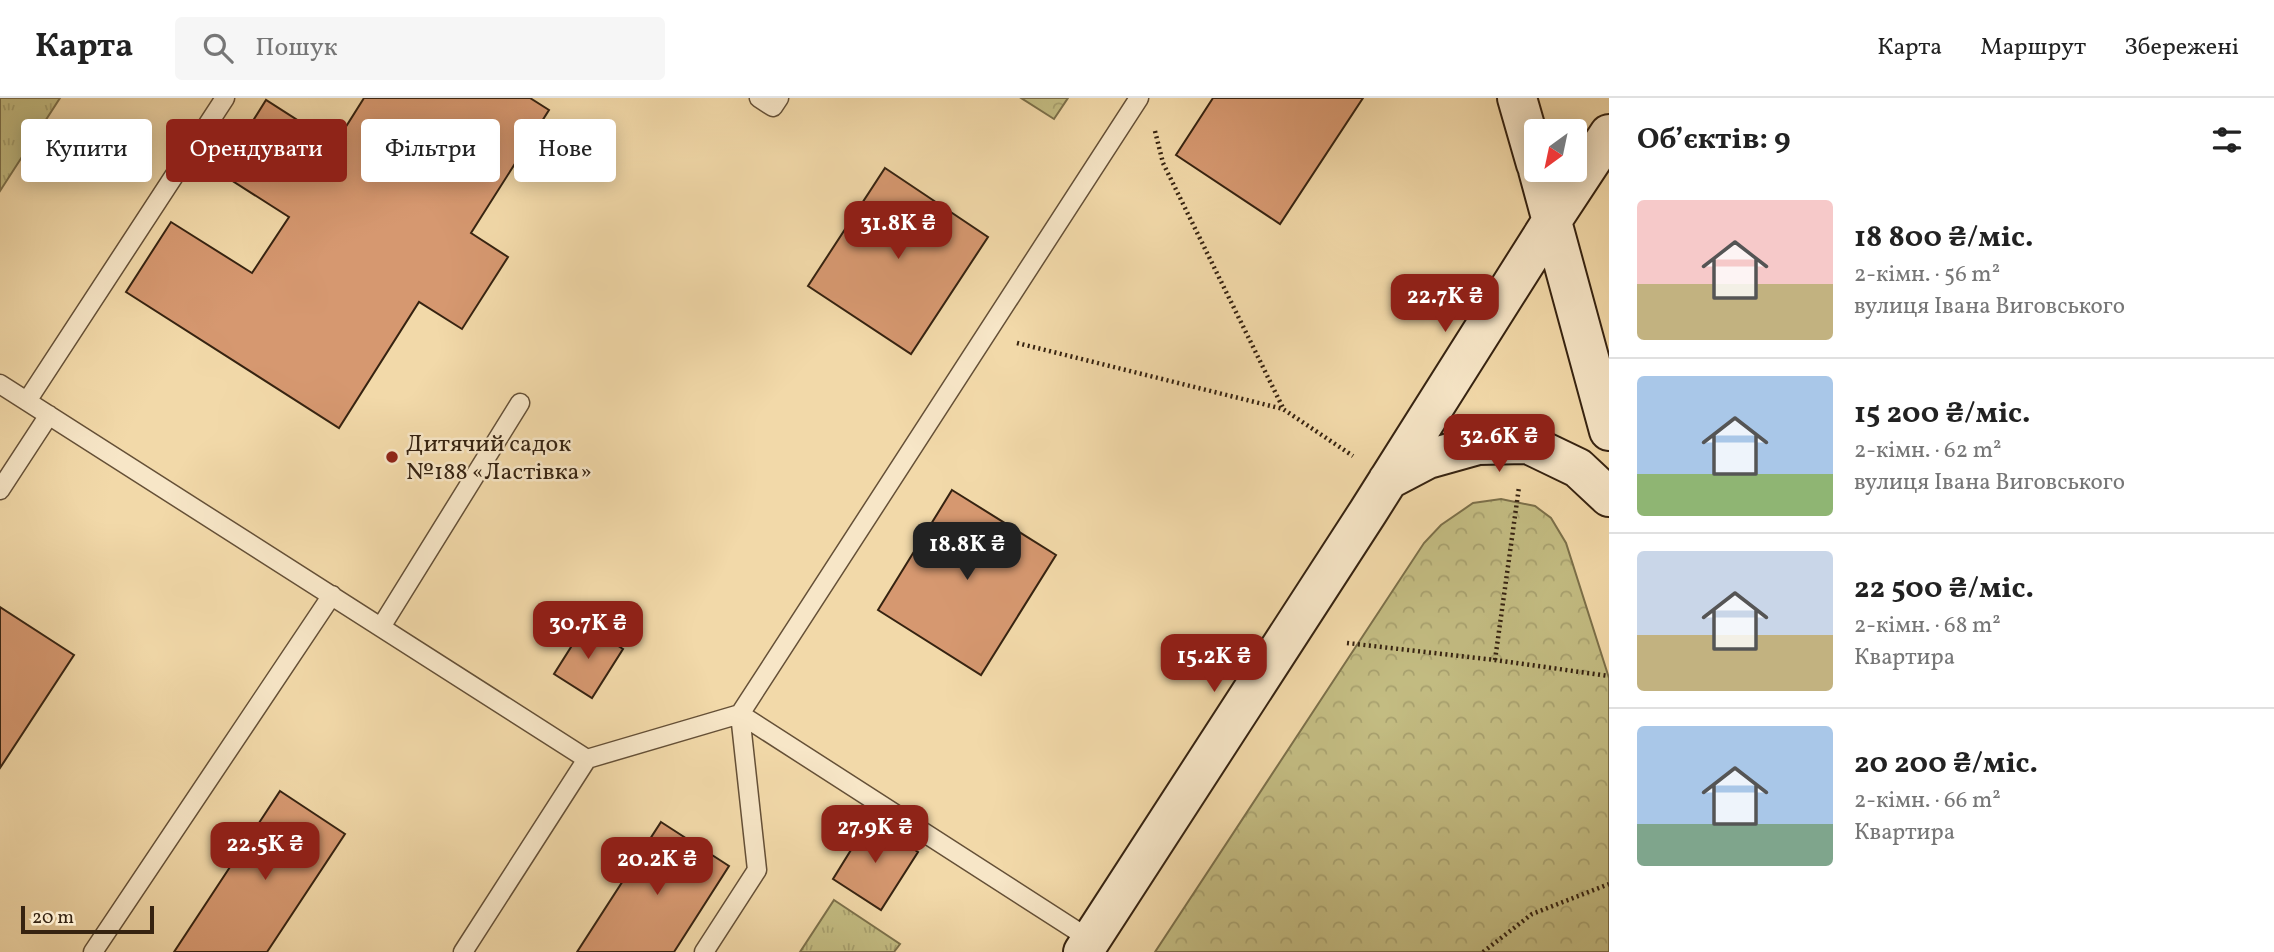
<!DOCTYPE html>
<html lang="uk">
<head>
<meta charset="utf-8">
<style>
	body { margin:0; font-family:Vollkorn,serif; background:#f6f6f6; color:#222; height:100vh; display:flex; flex-direction:column; font-size:26px; white-space:nowrap }
	* { box-sizing:border-box; margin:0 }
	p { font-size:23px; color:#767676 }
	.icon { flex:none; width:38px; height:38px; fill:none; stroke:currentColor; stroke-width:2; stroke-linecap:round; stroke-linejoin:round }
	.map { position:relative; flex:1; overflow:hidden }
	.side { display:flex; flex-direction:column; background:#fff; width:665px }
	.side>* { flex:none }
	.top-card { position:absolute; left:21px; top:21px; width:665px; height:63px; display:flex; gap:14px }
	.needle { width:46px; rotate:213deg }
	.fabs { position:absolute; left:1524px; top:21px; display:grid; gap:14px }
	.fabs a { display:grid; place-items:center; width:63px; height:63px; border-radius:7px; background:#fff; box-shadow:0 4px 18px #0003; font-size:35px }
	.scale { position:absolute; left:21px; bottom:18px; width:133px; box-sizing:border-box; padding-left:7px; border:4px solid #362311; border-top:0; font-size:19px; line-height:24px; white-space:nowrap; color:#362311; -webkit-text-stroke:5px #f7e6c7; paint-order:stroke }
	.price { position:absolute; translate:-50% -60px; padding:0 16px; border-radius:14px; background:#8f2418; color:#fff; font-size:23px; line-height:46px; filter:drop-shadow(0 2px 4px #0008) }
	.price::after { content:''; position:absolute; left:50%; top:42px; width:21px; height:16px; margin-left:-10px; background:inherit; clip-path:polygon(0 0,100% 0,50% 100%) }
	.price.current { background:#222; color:#fff }
	ul { padding:0; list-style:none }
	li { display:flex; align-items:center; gap:21px; height:175px; padding:0 28px }
	li+li { border-top:2px solid #e0e0e0 }
	li span { display:grid; place-items:center; flex:none; width:196px; height:140px; border-radius:7px; color:#555 }
	li>.icon { margin-inline-start:auto }
	span .icon { width:84px; height:84px; fill:#fffc; stroke-width:1 }
	li b { font-size:30px }
	h2 { display:flex; justify-content:space-between; align-items:center; height:84px; padding:0 28px; font-size:30px }
	.pill { padding:0 24px; border-radius:7px; background:#fff; box-shadow:0 4px 18px #0003; font-size:24px; line-height:63px }
	.pill.current { background:#8f2418; color:#fff }
	header { display:flex; align-items:center; gap:42px; box-sizing:border-box; height:98px; padding:0 35px; background:#fff; border-bottom:2px solid #e0e0e0 }
	header strong { font-size:33px }
	nav { display:flex; gap:38px; margin-inline-start:auto; font-size:24px }
	.search { width:490px; height:63px; background:#f6f6f6; display:flex; align-items:center; gap:18px; box-sizing:border-box; padding:0 24px; border-radius:7px; color:#767676; font-size:26px }
	main { display:flex; flex:1; min-height:0 }
	.map>svg:first-child { display:block }
	.grass { fill:url(#grass-tufts); stroke:#7c704a; stroke-width:2 }
	.park { fill:url(#park-crowns); stroke:#7c704a; stroke-width:2 }
	.building { fill:#d69870; stroke:#362311; stroke-width:2 }
	.lines { fill:none; stroke-linecap:round; stroke-linejoin:round }
	.service-casing { stroke:#655037; stroke-width:21 }
	.secondary-casing { stroke:#362311; stroke-width:42 }
	.path { stroke:#362311; stroke-width:4.5; stroke-dasharray:2 3.5; stroke-linecap:butt }
	.service { stroke:#f7e6c7; stroke-width:18 }
	.secondary { stroke:#f7e6c7; stroke-width:38 }
	.poi-dot { fill:#8f2418; stroke:#f7e6c7; stroke-width:2.5 }
	.labels { text-anchor:middle; stroke-width:5; stroke-linejoin:round; paint-order:stroke }
	.poi-label { font-size:24px; fill:#362311; stroke:#f7e6c7; text-anchor:start }
</style>
</head>
<body>
<header>
<strong>Карта</strong>
<div class="search"><svg class="icon" aria-label="search" viewBox="0 0 24 24"><circle cx="10" cy="10" r="6"/><path d="M15 15l6 6"/></svg>Пошук</div>
<nav><a>Карта</a><a>Маршрут</a><a>Збережені</a></nav>
</header>
<main>
<div class="map">
<svg width="1609" height="854" viewBox="0 0 1609 854">
	<defs>
		<pattern id="grass-tufts" width="24" height="20" patternUnits="userSpaceOnUse" patternTransform="scale(1.75)"><rect width="24" height="20" fill="#c3bc82"/><path d="M3 7l-1-3M5 7V3M7 7l1-3M15 17l-1-3M17 17v-4M19 17l1-3" fill="none" stroke="#a8a16f"/></pattern>
		<pattern id="park-crowns" width="20" height="18" patternUnits="userSpaceOnUse" patternTransform="scale(1.75)"><rect width="20" height="18" fill="#c3bc82"/><path d="M2 6a3 3 0 1 1 6 0M12 15a3 3 0 1 1 6 0" fill="none" stroke="#a8a16f"/></pattern>
	</defs>
	<rect width="100%" height="100%" fill="#f2d9a9"/>
	<filter id="stains"><feTurbulence type="fractalNoise" baseFrequency=".00286" numOctaves="4"/><feColorMatrix values="0 0 0 0 .2 0 0 0 0 .09 0 0 0 0 .02 0 0 0 .5 -.17"/></filter>
	<radialGradient id="worn" r=".72"><stop offset=".6" stop-color="#630" stop-opacity="0"/><stop offset="1" stop-color="#630" stop-opacity=".3"/></radialGradient>
	<path class="grass" d="M 0,0 L 60,0 L 0,93 Z
		M 834,802 L 900,846 L 894,854 L 800,854 Z"/>
	<path class="park" d="M 1021,0 L 1068,0 L 1054,21 Z
		M 1501,401 L 1535,408 L 1551,420 L 1566,445 L 1609,580 L 1609,854 L 1155,854 L 1424,445 L 1441,427 L 1473,405 Z"/>
	<path class="building" d="M 364,0 L 530,0 L 549,12 L 471,135 L 508,159 L 462,231 L 419,204 L 339,330 L 126,194 L 171,124 L 252,175 L 289,119 L 220,75 L 266,2 L 335,46 Z
		M 1213,0 L 1363,0 L 1280,126 L 1176,57 Z
		M 885,70 L 988,139 L 911,256 L 808,188 Z
		M 952,392 L 1056,457 L 981,577 L 878,512 Z
		M 0,509 L 74,557 L 0,670 Z
		M 585,527 L 623,551 L 592,600 L 554,576 Z
		M 280,693 L 345,736 L 267,854 L 174,854 Z
		M 869,723 L 918,754 L 881,812 L 833,781 Z
		M 661,724 L 729,768 L 674,854 L 577,854 Z"/>
	<g class="lines">
		<defs>
			<path id="service" d="M 759,0 L 773,9 L 779,0
				M 0,286 L 587,661 L 740,616 L 1091,842
				M 27,303 L 225,0
				M 0,392 L 49,317
				M 381,529 L 520,305
				M 93,854 L 332,497
				M 463,854 L 587,661
				M 704,854 L 757,772 L 740,616 L 1139,0"/>
			<path id="secondary" d="M 1517,0 L 1536,66
				M 1538,72 L 1609,333
				M 1388,382 L 1428,361 L 1478,347 L 1528,346 L 1578,370 L 1609,399
				M 1083,854 L 1368,414 L 1553,121 L 1609,36"/>
		</defs>
		<use href="#service" class="service-casing"/>
		<use href="#secondary" class="secondary-casing"/>
		<path class="path" d="M 1155,33 L 1163,65 L 1283,310
			M 1017,245 L 1283,311 L 1353,358
			M 1347,545 L 1495,562 L 1609,578
			M 1495,562 L 1519,389
			M 1483,854 L 1532,816 L 1609,786"/>
		<use href="#service" class="service"/>
		<use href="#secondary" class="secondary"/>
	</g>
	<circle class="poi-dot" cx="392" cy="359" r="7"/>
	<g class="labels">
		<g class="poi-label">
			<text x="406" y="353">Дитячий садок<tspan x="406" dy="28">№188 «Ластівка»</tspan></text>
		</g>
	</g>
	<rect width="100%" height="100%" filter="url(#stains)"/>
	<rect width="100%" height="100%" fill="url(#worn)"/>
</svg>
<div class="fabs">
<a><svg class="needle" viewBox="-14 -14 28 28"><path d="M0-13l5 13h-10z" fill="#e53935"/><path d="M0 13l5-13h-10z" fill="#767676"/></svg></a>
</div>
<div class="scale">20 m</div>
<b class="price" style="left:898px;top:163px">31.8K ₴</b>
<b class="price" style="left:1445px;top:236px">22.7K ₴</b>
<b class="price" style="left:1499px;top:376px">32.6K ₴</b>
<b class="price current" style="left:967px;top:484px">18.8K ₴</b>
<b class="price" style="left:588px;top:563px">30.7K ₴</b>
<b class="price" style="left:1214px;top:596px">15.2K ₴</b>
<b class="price" style="left:875px;top:767px">27.9K ₴</b>
<b class="price" style="left:265px;top:784px">22.5K ₴</b>
<b class="price" style="left:657px;top:799px">20.2K ₴</b>
<div class="top-card">
<a class="pill">Купити</a>
<a class="pill current">Орендувати</a>
<a class="pill">Фільтри</a>
<a class="pill">Нове</a>
</div>
</div>
<section class="side">
<h2>Об’єктів: 9<svg class="icon" aria-label="filters" viewBox="0 0 24 24"><path d="M4 7h16M4 17h16"/><circle cx="9" cy="7" r="2"/><circle cx="15" cy="17" r="2"/></svg></h2>
<ul>
<li><span style="background:linear-gradient(#f6c9c9 60%,#c2b280 0)"><svg class="icon" aria-label="home" viewBox="0 0 24 24"><path d="M3 11l9-7 9 7M6 9v11h12V9"/></svg></span><div><b>18 800 ₴/міс.</b><p>2-кімн. · 56 m²</p><p>вулиця Івана Виговського</p></div></li>
<li><span style="background:linear-gradient(#a9c7e8 70%,#8fb573 0)"><svg class="icon" aria-label="home" viewBox="0 0 24 24"><path d="M3 11l9-7 9 7M6 9v11h12V9"/></svg></span><div><b>15 200 ₴/міс.</b><p>2-кімн. · 62 m²</p><p>вулиця Івана Виговського</p></div></li>
<li><span style="background:linear-gradient(#c9d6e8 60%,#c2b280 0)"><svg class="icon" aria-label="home" viewBox="0 0 24 24"><path d="M3 11l9-7 9 7M6 9v11h12V9"/></svg></span><div><b>22 500 ₴/міс.</b><p>2-кімн. · 68 m²</p><p>Квартира</p></div></li>
<li><span style="background:linear-gradient(#a9c7e8 70%,#7fa58c 0)"><svg class="icon" aria-label="home" viewBox="0 0 24 24"><path d="M3 11l9-7 9 7M6 9v11h12V9"/></svg></span><div><b>20 200 ₴/міс.</b><p>2-кімн. · 66 m²</p><p>Квартира</p></div></li>
</ul>
</section>
</main>
</body>
</html>
